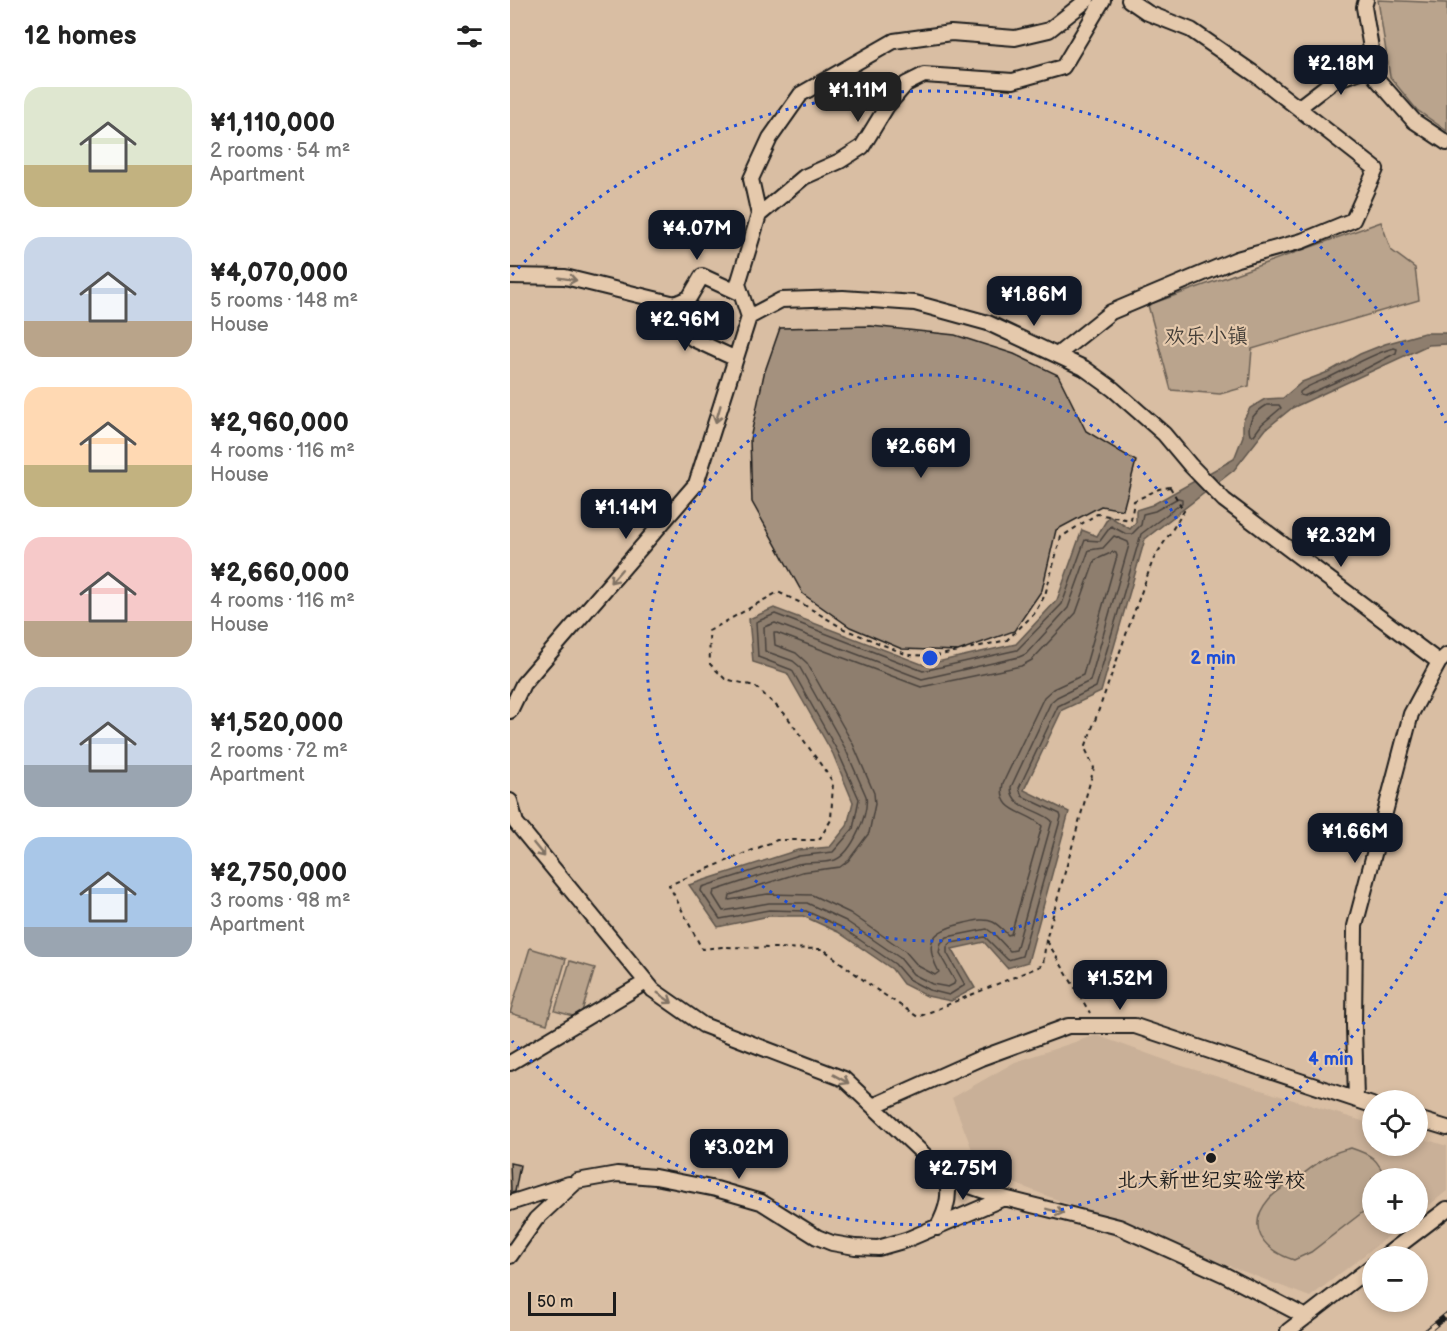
<!DOCTYPE html>
<html lang="en">
<head>
<meta charset="utf-8">
<style>
	body { margin:0; font-family:"Balsamiq Sans","LXGW WenKai TC",sans-serif; background:#f6f6f6; color:#222; height:100vh; display:flex; flex-direction:column; font-size:22px; white-space:nowrap }
	* { box-sizing:border-box; margin:0 }
	p { font-size:20px; color:#767676 }
	.icon { flex:none; width:33px; height:33px; fill:none; stroke:currentColor; stroke-width:2; stroke-linecap:round; stroke-linejoin:round }
	.map { position:relative; flex:1; overflow:hidden }
	.drawer { display:flex; flex-direction:column; background:#fff; width:510px }
	.drawer>* { flex:none }
	.buttons { position:absolute; left:852px; top:1090px; display:grid; gap:12px }
	.buttons a { display:grid; place-items:center; width:66px; height:66px; border-radius:50%; background:#fff; box-shadow:0 3px 9px #0003; font-size:30px }
	.scale { position:absolute; left:18px; bottom:15px; width:88px; box-sizing:border-box; padding-left:6px; border:3px solid #1c1c1c; border-top:0; font-size:16px; line-height:21px; white-space:nowrap; color:#1c1c1c; -webkit-text-stroke:4px #e5c9ac; paint-order:stroke }
	.price { position:absolute; translate:-50% -51px; padding:0 14px; border-radius:12px; background:#111827; color:#fff; font-size:20px; line-height:39px; filter:drop-shadow(0 2px 3px #0008) }
	.price::after { content:''; position:absolute; left:50%; top:36px; width:18px; height:14px; margin-left:-9px; background:inherit; clip-path:polygon(0 0,100% 0,50% 100%) }
	.price.on { background:#222; color:#fff }
	ul { padding:0; list-style:none }
	li { display:flex; align-items:center; gap:18px; height:150px; padding:0 24px }
	li span { display:grid; place-items:center; flex:none; width:168px; height:120px; border-radius:18px; color:#555 }
	li>.icon { margin-inline-start:auto }
	span .icon { width:72px; height:72px; fill:#fffc; stroke-width:1 }
	li b { font-size:26px }
	h2 { display:flex; justify-content:space-between; align-items:center; height:72px; padding:0 24px; font-size:26px }
	main { display:flex; flex:1; min-height:0 }
	.map>svg:first-child { display:block }
	.built { fill:#c9b098 }
	.green { fill:#baa48d; stroke:#6b6054; stroke-width:1.5 }
	.water { fill:#8e7e6e; stroke:#60574d; stroke-width:1.5 }
	.lines { fill:none; stroke-linecap:round; stroke-linejoin:round }
	.shore { stroke:#4a433d; stroke-width:1.5 }
	.building { fill:#a4917e; stroke:#1c1c1c; stroke-width:1.5 }
	.minor-casing { stroke:#1c1c1c; stroke-width:18 }
	.path { stroke:#1c1c1c; stroke-width:2; stroke-dasharray:4.5 4.5; stroke-linecap:butt }
	.minor { stroke:#e5c9ac; stroke-width:14 }
	.rail-casing { stroke:#1c1c1c; stroke-width:6 }
	.rail { stroke:#e5c9ac; stroke-width:4; stroke-dasharray:11; stroke-linecap:butt }
	.oneway { stroke:#807264 }
	.ring { fill:none; stroke:#1d4ed8; stroke-width:3; stroke-dasharray:3 6 }
	.poi-dot { fill:#1c1c1c; stroke:#e5c9ac; stroke-width:2 }
	.labels { text-anchor:middle; stroke-width:4.5; stroke-linejoin:round; paint-order:stroke }
	.park-label { font-size:21px; fill:#443e38; stroke:#e5c9ac }
	.poi-label { font-size:21px; fill:#1c1c1c; stroke:#e5c9ac }
	.centre { fill:#1d4ed8; stroke:#e5c9ac; stroke-width:3 }
	.ring-label { font-size:18px; text-anchor:middle; font-weight:bold; fill:#1d4ed8; stroke:#e5c9ac; stroke-width:4.5; stroke-linejoin:round; paint-order:stroke }
</style>
</head>
<body>
<main>
<section class="drawer">
<h2>12 homes<svg class="icon" aria-label="filters" viewBox="0 0 24 24"><path d="M4 7h16M4 17h16"/><circle cx="9" cy="7" r="2"/><circle cx="15" cy="17" r="2"/></svg></h2>
<ul>
<li><span style="background:linear-gradient(#dfe7d0 65%,#c2b280 0)"><svg class="icon" aria-label="home" viewBox="0 0 24 24"><path d="M3 11l9-7 9 7M6 9v11h12V9"/></svg></span><div><b>¥1,110,000</b><p>2 rooms · 54 m²</p><p>Apartment</p></div></li>
<li><span style="background:linear-gradient(#c9d6e8 70%,#b9a48a 0)"><svg class="icon" aria-label="home" viewBox="0 0 24 24"><path d="M3 11l9-7 9 7M6 9v11h12V9"/></svg></span><div><b>¥4,070,000</b><p>5 rooms · 148 m²</p><p>House</p></div></li>
<li><span style="background:linear-gradient(#ffd9b3 65%,#c2b280 0)"><svg class="icon" aria-label="home" viewBox="0 0 24 24"><path d="M3 11l9-7 9 7M6 9v11h12V9"/></svg></span><div><b>¥2,960,000</b><p>4 rooms · 116 m²</p><p>House</p></div></li>
<li><span style="background:linear-gradient(#f6c9c9 70%,#b9a48a 0)"><svg class="icon" aria-label="home" viewBox="0 0 24 24"><path d="M3 11l9-7 9 7M6 9v11h12V9"/></svg></span><div><b>¥2,660,000</b><p>4 rooms · 116 m²</p><p>House</p></div></li>
<li><span style="background:linear-gradient(#c9d6e8 65%,#9aa5b1 0)"><svg class="icon" aria-label="home" viewBox="0 0 24 24"><path d="M3 11l9-7 9 7M6 9v11h12V9"/></svg></span><div><b>¥1,520,000</b><p>2 rooms · 72 m²</p><p>Apartment</p></div></li>
<li><span style="background:linear-gradient(#a9c7e8 75%,#9aa5b1 0)"><svg class="icon" aria-label="home" viewBox="0 0 24 24"><path d="M3 11l9-7 9 7M6 9v11h12V9"/></svg></span><div><b>¥2,750,000</b><p>3 rooms · 98 m²</p><p>Apartment</p></div></li>
</ul>
</section>
<div class="map">
<svg width="937" height="1331" viewBox="0 0 937 1331">
	<rect width="100%" height="100%" fill="#d9bea3"/>
	<filter id="ink" filterUnits="userSpaceOnUse"><feTurbulence type="fractalNoise" baseFrequency=".0167" numOctaves="2"/><feDisplacementMap in="SourceGraphic" scale="12" xChannelSelector="R" yChannelSelector="G"/><feConvolveMatrix kernelMatrix="1 2 1 2 8 2 1 2 1" color-interpolation-filters="sRGB"/></filter>
	<g filter="url(#ink)">
		<path class="built" d="M 586,1035 L 669,1065 L 862,1124 L 862,1146 L 908,1146 L 908,1137 L 937,1146 L 937,1191 L 908,1214 L 908,1179 L 862,1179 L 862,1224 L 894,1224 L 800,1297 L 470,1170 L 442,1098 L 505,1062 Z"/>
		<path class="green" d="M 868,0 L 937,3 L 937,131 L 907,110 L 880,77 Z
			M 871,222 L 881,250 L 905,268 L 909,300 L 742,349 L 739,386 L 710,394 L 661,390 L 638,305 Z
			M 20,948 L 56,959 L 37,1024 L 0,1013 Z
			M 60,961 L 85,968 L 70,1018 L 45,1011 Z
			M 841,1148 C 862,1155 867,1158 876,1179 L 862,1179 L 862,1205 L 801,1252 L 784,1260 C 753,1250 735,1227 759,1199 C 767,1190 780,1183 789,1177 C 808,1163 818,1153 841,1148 Z"/>
		<path class="water" d="M 914,333 L 937,333 L 937,344 L 918,345 L 782,408 L 756,429 L 724,470 L 635,539 L 591,692 L 552,710 L 514,790 L 559,812 L 518,962 L 497,968 L 474,942 L 442,949 L 465,988 L 441,1001 L 417,996 L 393,984 L 382,969 L 328,932 L 293,916 L 259,916 L 208,927 L 179,885 L 288,850 L 320,847 L 337,826 L 343,802 L 323,754 L 277,673 L 243,662 L 239,619 L 264,608 L 414,665 L 506,644 L 547,600 L 572,530 L 587,536 L 599,516 L 620,529 L 626,522 L 626,510 L 642,505 L 724,459 L 733,436 L 733,421 L 740,408 L 755,399 L 773,398 L 792,382 L 818,372 L 850,354 L 875,344 Z"/>
		<g class="lines">
			<path class="shore" d="M 884,348 L 887,349 L 886,353 L 857,368 L 794,396 L 790,395 L 790,392 C 799,384 810,382 820,377 C 841,367 861,354 884,348 Z
				M 757,405 L 769,405 L 771,408 L 752,424 L 744,435 L 740,435 C 736,421 745,412 757,405 Z
				M 668,498 L 672,499 L 672,503 L 631,534 L 586,687 L 548,706 L 509,788 L 512,796 L 550,814 L 551,817 L 512,956 L 498,960 L 475,937 L 441,943 L 437,947 L 437,953 L 455,985 L 439,995 L 419,990 L 398,979 L 385,964 L 331,927 L 296,911 L 259,910 L 210,919 L 191,891 L 192,887 L 289,856 L 323,852 L 343,829 L 349,799 L 328,752 L 282,670 L 248,657 L 246,622 L 265,614 L 413,671 L 507,650 L 552,604 L 575,540 L 590,541 L 601,526 L 616,534 L 622,534 L 631,525 L 633,514 L 645,511 Z
				M 604,536 L 618,542 L 619,545 L 580,681 L 547,697 L 541,702 L 501,787 C 501,809 530,809 542,821 L 506,950 L 500,951 L 484,934 L 477,929 L 437,937 L 431,943 L 429,953 L 445,981 L 444,984 L 438,987 L 422,984 L 403,974 L 390,958 L 336,921 L 297,903 L 259,903 L 213,911 L 203,895 L 204,891 C 232,882 260,872 288,864 C 300,861 313,864 325,860 C 342,853 359,814 356,796 L 335,748 L 289,666 L 283,661 L 255,651 L 254,627 L 265,623 L 412,679 L 509,657 L 516,654 L 558,608 L 579,550 L 593,548 Z
				M 603,552 L 606,553 L 607,556 L 573,675 L 543,689 L 534,697 L 493,783 C 487,814 517,810 532,826 L 501,934 L 498,935 C 493,930 489,925 483,922 C 474,918 464,921 455,923 C 423,930 412,940 429,972 L 425,975 L 408,966 L 395,951 L 340,913 L 302,895 L 258,894 L 219,900 L 220,895 L 292,872 L 330,867 L 338,861 L 359,833 L 365,804 L 364,793 L 343,744 L 297,663 L 286,653 L 265,645 L 264,633 L 267,633 L 411,687 L 511,666 L 522,660 L 566,613 L 585,560 Z"/>
		</g>
		<path class="building" d="M 361,326 L 445,335 L 504,354 L 548,375 L 576,431 L 626,461 L 613,510 L 591,506 L 546,530 L 532,590 L 504,631 L 448,651 L 392,649 L 340,627 L 293,594 L 242,502 L 240,439 L 254,374 L 270,328 Z
			M 0,1163 L 10,1165 L 5,1192 L 1,1193 Z"/>
		<g class="lines">
			<defs>
				<path id="minor" d="M 856,0 L 854,7 L 866,78 L 904,121 L 937,143
					M 788,108 L 823,81 L 864,66
					M 249,215 L 241,179 L 260,138 L 291,94 L 384,41 L 441,33 L 505,38 L 539,30 L 577,0
					M 0,276 L 55,277 L 165,304 L 179,298 L 192,276 L 231,294
					M 165,304 L 183,339 L 224,358
					M 239,317 L 271,300 L 333,298 L 405,303 L 478,323 L 574,368 L 603,389 L 654,434 L 680,465 L 714,500 L 929,662
					M 547,355 L 601,312 L 727,259 L 792,241 L 843,220 L 866,169 L 746,75 L 681,30 L 638,13 L 619,0
					M 0,711 L 13,684 L 186,484 L 239,317 L 228,284 L 249,215 L 294,177 L 330,161 L 352,147 L 377,106 L 396,84 L 414,75 L 503,81 L 553,67 L 593,0
					M 0,801 L 6,823 L 143,990 L 193,1025 L 334,1079 L 423,1163 L 454,1184 L 494,1198 L 609,1227 L 713,1274 L 796,1317
					M 0,1063 L 136,982
					M 846,1100 L 844,1025 L 845,926 L 901,714 L 929,662 L 937,655
					M 363,1106 L 471,1058 L 558,1026 L 625,1026 L 862,1105
					M 908,1119 L 937,1128
					M 0,1203 L 59,1184
					M 427,1228 C 438,1209 442,1191 434,1171
					M 0,1256 L 26,1219 L 67,1181 L 107,1174 L 145,1177 L 206,1189 L 251,1202 L 307,1237 L 322,1243 L 345,1247 L 368,1248 L 396,1240 L 494,1198
					M 874,1257 L 937,1209
					M 778,1331 L 862,1266"/>
			</defs>
			<use href="#minor" class="minor-casing"/>
			<path class="path" d="M 660,487 L 674,511 L 643,560 L 575,748 L 584,768 L 536,940 L 533,965 L 408,1017 L 364,988 L 313,949 L 212,947 L 192,949 L 159,885 L 267,840 L 309,840 L 321,820 L 323,782 L 276,715 L 245,686 L 215,679 L 200,664 L 199,631 L 268,592 L 291,603 L 334,629 L 398,655 L 426,656 L 497,640 L 524,614 L 535,595 L 551,537 L 587,514 L 621,520 L 624,501 L 649,489 Z
				M 537,941 L 580,1013"/>
			<use href="#minor" class="minor"/>
			<defs>
				<path id="rail" d="M 917,1331 L 937,1315"/>
			</defs>
			<use href="#rail" class="rail-casing"/>
			<use href="#rail" class="rail"/>
		</g>
		<defs><path id="oneway-shaft" d="M-6 0H5M1.5-3L5.5 0L1.5 3" fill="none" stroke-width="1.6" stroke-linecap="round" stroke-linejoin="round" transform="scale(1.5)"/></defs>
		<g class="oneway">
			<use href="#oneway-shaft" transform="translate(58 279) rotate(9)"/>
			<use href="#oneway-shaft" transform="translate(208 414) rotate(106)"/>
			<use href="#oneway-shaft" transform="translate(106 576) rotate(131)"/>
			<use href="#oneway-shaft" transform="translate(29 850) rotate(51)"/>
			<use href="#oneway-shaft" transform="translate(155 998) rotate(35)"/>
			<use href="#oneway-shaft" transform="translate(331 1079) rotate(29)"/>
			<use href="#oneway-shaft" transform="translate(545 1211) rotate(14)"/>
		</g>
	</g>
	<g class="ring">
		<circle cx="420" cy="658" r="283"/>
		<path d="M936 893A567 567 0 0 1 2 1041M2 275A567 567 0 0 1 936 423"/>
	</g>
	<circle class="poi-dot" cx="701" cy="1158" r="6"/>
	<g class="labels">
		<g class="park-label">
			<text x="696" y="343">欢乐小镇</text>
		</g>
		<g class="poi-label">
			<text x="701" y="1187">北大新世纪实验学校</text>
		</g>
	</g>
	<circle cx="420" cy="658" r="9" class="centre"/>
	<g class="ring-label">
		<text x="703" y="664">2 min</text>
		<text x="821" y="1065">4 min</text>
	</g>
</svg>
<div class="buttons">
<a><svg class="icon" aria-label="locate" viewBox="0 0 24 24"><circle cx="12" cy="12" r="6"/><path d="M12 2v4M12 18v4M2 12h4M18 12h4"/></svg></a>
<a>+</a>
<a>−</a>
</div>
<div class="scale">50 m</div>
<b class="price" style="left:831px;top:96px">¥2.18M</b>
<b class="price on" style="left:348px;top:123px">¥1.11M</b>
<b class="price" style="left:187px;top:261px">¥4.07M</b>
<b class="price" style="left:524px;top:327px">¥1.86M</b>
<b class="price" style="left:175px;top:352px">¥2.96M</b>
<b class="price" style="left:411px;top:479px">¥2.66M</b>
<b class="price" style="left:116px;top:540px">¥1.14M</b>
<b class="price" style="left:831px;top:568px">¥2.32M</b>
<b class="price" style="left:845px;top:864px">¥1.66M</b>
<b class="price" style="left:610px;top:1011px">¥1.52M</b>
<b class="price" style="left:229px;top:1180px">¥3.02M</b>
<b class="price" style="left:453px;top:1201px">¥2.75M</b>
</div>
</main>
</body>
</html>
